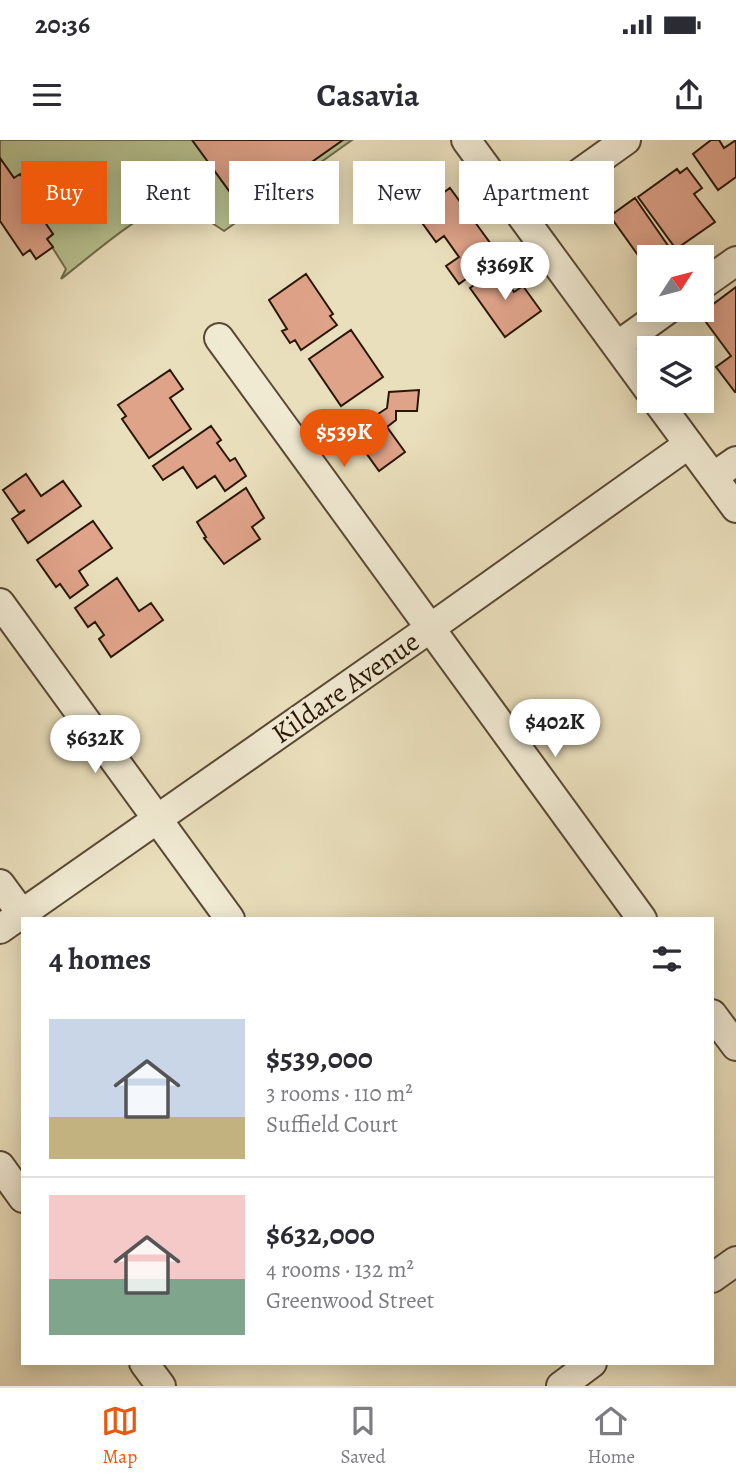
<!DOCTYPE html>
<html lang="en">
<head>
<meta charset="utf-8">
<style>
	body { margin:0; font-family:Alegreya,serif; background:#f2f2f3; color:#2b2b33; height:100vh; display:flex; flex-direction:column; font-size:26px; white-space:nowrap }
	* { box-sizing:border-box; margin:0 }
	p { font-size:23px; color:#7c7c81 }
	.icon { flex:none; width:38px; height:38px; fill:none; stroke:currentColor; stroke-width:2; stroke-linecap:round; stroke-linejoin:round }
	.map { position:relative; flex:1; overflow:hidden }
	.drawer { position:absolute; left:21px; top:777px; width:693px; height:448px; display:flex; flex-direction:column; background:#fff; border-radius:0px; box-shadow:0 4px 18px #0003 }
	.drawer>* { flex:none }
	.hud { position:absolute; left:21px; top:21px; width:695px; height:63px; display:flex; gap:14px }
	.needle { width:46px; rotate:54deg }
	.controls { position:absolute; left:637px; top:105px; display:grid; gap:14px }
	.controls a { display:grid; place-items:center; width:77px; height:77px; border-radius:0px; background:#fff; box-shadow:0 4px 18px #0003; font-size:35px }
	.price { position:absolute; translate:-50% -60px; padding:0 16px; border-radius:24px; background:#fff; color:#222; font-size:23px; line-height:46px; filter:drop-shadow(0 2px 4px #0008) }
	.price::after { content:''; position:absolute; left:50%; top:42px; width:21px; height:16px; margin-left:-10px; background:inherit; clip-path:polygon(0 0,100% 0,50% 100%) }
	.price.selected { background:#ea580c; color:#fff }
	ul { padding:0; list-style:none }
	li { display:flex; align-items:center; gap:21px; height:175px; padding:0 28px }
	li+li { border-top:2px solid #e1e1e2 }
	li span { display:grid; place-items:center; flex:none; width:196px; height:140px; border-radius:0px; color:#555 }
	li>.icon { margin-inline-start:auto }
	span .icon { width:84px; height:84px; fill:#fffc; stroke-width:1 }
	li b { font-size:30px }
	h2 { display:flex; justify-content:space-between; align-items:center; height:84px; padding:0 28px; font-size:30px }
	.chip { padding:0 24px; border-radius:0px; background:#fff; box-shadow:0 4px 18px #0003; font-size:24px; line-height:63px }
	.chip.selected { background:#ea580c; color:#fff }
	.status { display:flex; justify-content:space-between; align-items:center; height:49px; padding:0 35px; background:#fff; direction:ltr }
	.status svg { height:19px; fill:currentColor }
	header { display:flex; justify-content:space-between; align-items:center; height:91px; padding:0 28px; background:#fff; font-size:32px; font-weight:600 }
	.dock { display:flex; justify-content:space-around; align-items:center; height:98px; border-top:2px solid #e1e1e2; background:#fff; font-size:19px; color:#7c7c81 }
	.dock a { display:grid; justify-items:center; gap:4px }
	.dock .selected { color:#ea580c }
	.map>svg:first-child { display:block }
	.green { fill:#b7c290; stroke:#706c4b; stroke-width:2 }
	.building { fill:#dfa38a; stroke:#291706; stroke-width:2 }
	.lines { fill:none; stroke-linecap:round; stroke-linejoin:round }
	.minor-casing { stroke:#594934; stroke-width:32 }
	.minor { stroke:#f1ead3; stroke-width:28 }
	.labels { text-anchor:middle; stroke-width:6; stroke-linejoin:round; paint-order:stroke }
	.street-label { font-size:28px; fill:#291706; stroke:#f1ead3 }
</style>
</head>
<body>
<div class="status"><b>20:36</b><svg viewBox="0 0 49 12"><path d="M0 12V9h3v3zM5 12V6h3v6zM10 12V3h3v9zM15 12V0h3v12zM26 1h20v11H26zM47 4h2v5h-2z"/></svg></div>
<header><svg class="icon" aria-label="menu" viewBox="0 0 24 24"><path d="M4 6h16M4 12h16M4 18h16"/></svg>Casavia<svg class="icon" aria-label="share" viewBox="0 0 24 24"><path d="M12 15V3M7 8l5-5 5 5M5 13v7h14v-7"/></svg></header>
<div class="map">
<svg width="736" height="1246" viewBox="0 0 736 1246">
	<rect width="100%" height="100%" fill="#eadfbc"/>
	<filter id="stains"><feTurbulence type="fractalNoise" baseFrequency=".00286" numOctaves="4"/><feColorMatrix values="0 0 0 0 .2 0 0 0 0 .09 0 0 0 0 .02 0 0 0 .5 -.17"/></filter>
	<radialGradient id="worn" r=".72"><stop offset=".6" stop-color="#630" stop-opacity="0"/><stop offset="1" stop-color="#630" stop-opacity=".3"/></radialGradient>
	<path class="green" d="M 0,0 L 352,0 L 224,91 C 208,80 186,64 164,67 C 142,71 82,123 61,139 L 66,129 L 47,99 L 53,94 L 24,52 L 30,48 L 21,34 L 14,38 L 0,18 Z"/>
	<path class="building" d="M 192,0 L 343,0 L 289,38 L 280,26 L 235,59 Z
		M 711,0 L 719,0 L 724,8 L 736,0 L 736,37 L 718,50 L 693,14 Z
		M 0,18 L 14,38 L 20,34 L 30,48 L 24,52 L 53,94 L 47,99 L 53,107 L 36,119 L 30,110 L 23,115 L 0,81 Z
		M 687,28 L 702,48 L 694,54 L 715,82 L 676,109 L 638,57 L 677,29 L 680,33 Z
		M 450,48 L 499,115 L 459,144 L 446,126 L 459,117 L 444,96 L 436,102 L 415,73 Z
		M 635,58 L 669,107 L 655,117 L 649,117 L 649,121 L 645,125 L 610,76 Z
		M 497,128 L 514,152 L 523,146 L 541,171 L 505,197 L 470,148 Z
		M 306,134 L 333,174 L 330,176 L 337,185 L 301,210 L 295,200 L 290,203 L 282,191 L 287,189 L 269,160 Z
		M 736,147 L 736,252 L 735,252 L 716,227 L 731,216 L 700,174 Z
		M 351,190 L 383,237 L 341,266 L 309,219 Z
		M 170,230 L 183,249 L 170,258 L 191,289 L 149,318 L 122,279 L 126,276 L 118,265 Z
		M 419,250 L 417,271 L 396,271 L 396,280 L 387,287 L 405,312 L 379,331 L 351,292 L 387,268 L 389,252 Z
		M 211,286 L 221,300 L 217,303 L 230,321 L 235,318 L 246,336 L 225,351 L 215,336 L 197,348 L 183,327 L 163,340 L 153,326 Z
		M 26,334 L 41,356 L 63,341 L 81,366 L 28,403 L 12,379 L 25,370 L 19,373 L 3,350 Z
		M 246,348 L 264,378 L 252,387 L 260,399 L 224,424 L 204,398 L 206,397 L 197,382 Z
		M 93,381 L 112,408 L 79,431 L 88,445 L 70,458 L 60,444 L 56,447 L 37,420 Z
		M 117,438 L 139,471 L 151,463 L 163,480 L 111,517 L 99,499 L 104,495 L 95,482 L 88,487 L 75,468 Z"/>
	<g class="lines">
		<defs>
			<path id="minor" d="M 466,0 L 649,250
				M 521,75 L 626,0
				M 702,145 L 736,121
				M 219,198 L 642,779
				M 617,206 L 667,170
				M 657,261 L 736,368
				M 713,337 L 736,321
				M 0,463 L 230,779
				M 0,744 L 22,774
				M 0,789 L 429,489 L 689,304
				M 712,874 L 736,906
				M 0,1026 L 23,1058
				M 712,1138 L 736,1121
				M 144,1223 L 161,1246
				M 561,1246 L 592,1223"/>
		</defs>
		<use href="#minor" class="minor-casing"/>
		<use href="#minor" class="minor"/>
	</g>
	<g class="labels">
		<g class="street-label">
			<text transform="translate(345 547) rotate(-35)" y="10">Kildare Avenue</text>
		</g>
	</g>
	<rect width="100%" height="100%" filter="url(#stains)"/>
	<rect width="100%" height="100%" fill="url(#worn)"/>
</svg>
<div class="controls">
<a><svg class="needle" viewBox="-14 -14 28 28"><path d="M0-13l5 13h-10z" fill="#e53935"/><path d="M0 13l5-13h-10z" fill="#7c7c81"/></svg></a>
<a><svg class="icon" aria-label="layers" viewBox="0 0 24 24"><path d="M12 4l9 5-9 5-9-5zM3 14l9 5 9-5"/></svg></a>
</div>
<b class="price" style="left:505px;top:162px">$369K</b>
<b class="price selected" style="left:344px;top:329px">$539K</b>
<b class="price" style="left:555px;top:619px">$402K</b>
<b class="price" style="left:95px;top:635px">$632K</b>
<div class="hud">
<a class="chip selected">Buy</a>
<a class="chip">Rent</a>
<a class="chip">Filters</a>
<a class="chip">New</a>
<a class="chip">Apartment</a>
</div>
<section class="drawer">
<h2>4 homes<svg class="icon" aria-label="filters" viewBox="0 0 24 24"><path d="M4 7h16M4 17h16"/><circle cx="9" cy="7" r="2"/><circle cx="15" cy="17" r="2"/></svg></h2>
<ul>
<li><span style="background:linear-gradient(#c9d6e8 70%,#c2b280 0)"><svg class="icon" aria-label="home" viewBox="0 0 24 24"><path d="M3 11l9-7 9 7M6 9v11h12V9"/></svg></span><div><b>$539,000</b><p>3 rooms · 110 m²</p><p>Suffield Court</p></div></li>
<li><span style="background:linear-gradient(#f6c9c9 60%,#7fa58c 0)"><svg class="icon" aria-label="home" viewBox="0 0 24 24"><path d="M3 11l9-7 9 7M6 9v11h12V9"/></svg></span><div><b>$632,000</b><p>4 rooms · 132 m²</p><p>Greenwood Street</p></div></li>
</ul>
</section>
</div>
<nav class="dock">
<a class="selected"><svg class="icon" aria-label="map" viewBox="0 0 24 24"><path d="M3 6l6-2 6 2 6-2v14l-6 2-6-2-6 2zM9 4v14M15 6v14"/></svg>Map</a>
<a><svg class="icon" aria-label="saved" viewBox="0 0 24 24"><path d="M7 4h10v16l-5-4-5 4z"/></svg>Saved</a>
<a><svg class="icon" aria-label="home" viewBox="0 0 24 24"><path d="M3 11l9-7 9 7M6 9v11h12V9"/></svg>Home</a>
</nav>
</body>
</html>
